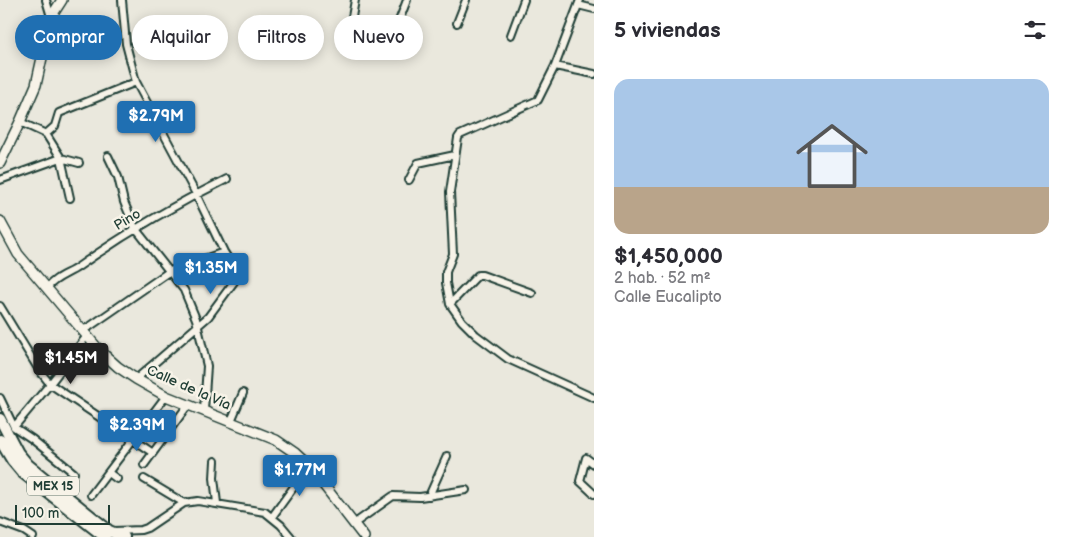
<!DOCTYPE html>
<html lang="es">
<head>
<meta charset="utf-8">
<style>
	body { margin:0; font-family:"Balsamiq Sans",sans-serif; background:#f2f2f3; color:#2b2b33; height:100vh; display:flex; flex-direction:column; font-size:19px; white-space:nowrap }
	* { box-sizing:border-box; margin:0 }
	p { font-size:16px; color:#7c7c81 }
	.icon { flex:none; width:28px; height:28px; fill:none; stroke:currentColor; stroke-width:2; stroke-linecap:round; stroke-linejoin:round }
	.map { position:relative; flex:1; overflow:hidden }
	.panel { display:flex; flex-direction:column; background:#fff; width:475px }
	.panel>* { flex:none }
	.guide { position:absolute; left:15px; top:15px; width:475px; height:45px; display:flex; gap:10px }
	.scale { position:absolute; left:15px; bottom:12px; width:95px; box-sizing:border-box; padding-left:5px; border:2px solid #1f3d34; border-top:0; font-size:14px; line-height:18px; white-space:nowrap; color:#1f3d34; -webkit-text-stroke:4px #f7f3e8; paint-order:stroke }
	.price { position:absolute; translate:-50% -42px; padding:0 11px; border-radius:5px; background:#1f6fb2; color:#fff; font-size:16px; line-height:32px; filter:drop-shadow(0 1px 2px #0008) }
	.price::after { content:''; position:absolute; left:50%; top:30px; width:15px; height:11px; margin-left:-8px; background:inherit; clip-path:polygon(0 0,100% 0,50% 100%) }
	.price.active { background:#222; color:#fff }
	ul { padding:0; list-style:none }
	li { display:grid; align-content:center; gap:10px; height:265px; padding:0 20px }
	li+li { border-top:1px solid #e1e1e2 }
	li span { display:grid; place-items:center; height:155px; border-radius:15px; color:#555 }
	li>.icon { margin-inline-start:auto }
	span .icon { width:90px; height:90px; fill:#fffc; stroke-width:1 }
	li b { font-size:21px }
	h2 { display:flex; justify-content:space-between; align-items:center; height:60px; padding:0 20px; font-size:21px }
	.pill { padding:0 18px; border-radius:22px; background:#fff; box-shadow:0 2px 12px #0003; font-size:18px; line-height:45px }
	.pill.active { background:#1f6fb2; color:#fff }
	main { display:flex; flex:1; min-height:0 }
	.map>svg:first-child { display:block }
	.lines { fill:none; stroke-linecap:round; stroke-linejoin:round }
	.street-casing { stroke:#1f3d34; stroke-width:10 }
	.secondary-casing { stroke:#1f3d34; stroke-width:12 }
	.primary-casing { stroke:#1f3d34; stroke-width:14 }
	.street { stroke:#f7f3e8; stroke-width:6 }
	.secondary { stroke:#f7f3e8; stroke-width:9 }
	.primary { stroke:#f7f3e8; stroke-width:10 }
	.labels { text-anchor:middle; stroke-width:5; stroke-linejoin:round; paint-order:stroke }
	.shield { fill:#f7f3e8; stroke:#60746a; stroke-width:1 }
	.shield-label { font-size:12px; font-weight:bold; fill:#1f3d34 }
	.street-label { font-size:14px; fill:#1f3d34; stroke:#f7f3e8 }
</style>
</head>
<body>
<main>
<div class="map">
<svg width="594" height="537" viewBox="0 0 594 537">
	<rect width="100%" height="100%" fill="#eae8dd"/>
	<filter id="ink" filterUnits="userSpaceOnUse"><feTurbulence type="fractalNoise" baseFrequency=".02" numOctaves="2"/><feDisplacementMap in="SourceGraphic" scale="10" xChannelSelector="R" yChannelSelector="G"/><feConvolveMatrix kernelMatrix="1 2 1 2 8 2 1 2 1" color-interpolation-filters="sRGB"/></filter>
	<g filter="url(#ink)">
		<g class="lines">
			<defs>
				<path id="street" d="M 46,0 L 51,17
					M 122,0 L 126,44 L 136,82 L 196,194 L 224,252 L 229,260 L 237,265 L 239,275 L 208,317 L 136,379
					M 580,0 L 555,66 L 538,100 L 460,135 L 458,138 L 450,192 L 453,254 L 446,272 L 446,283 L 450,304 L 462,321 L 476,335 L 508,359 L 594,398
					M 578,5 L 594,9
					M 352,17 L 355,0
					M 457,23 L 466,0
					M 511,35 L 524,0
					M 391,46 L 394,34 L 407,0
					M 555,66 L 594,74
					M 20,122 L 46,134 L 61,158 L 70,198
					M 46,134 L 55,126 L 59,113 L 136,82
					M 108,156 L 118,177 L 124,202 L 135,228 L 184,290 L 196,319 L 207,366 L 204,410
					M 0,180 L 61,158 L 79,163
					M 409,180 L 418,163 L 455,155
					M 47,288 C 55,277 68,274 78,267 C 126,233 174,205 227,179
					M 450,304 L 478,275 L 482,275 L 532,293
					M 0,306 L 39,370 L 50,384 L 153,453
					M 81,330 L 89,327 L 170,271 L 224,252
					M 0,398 L 14,427 L 32,439 L 74,473
					M 231,421 L 243,393
					M 14,427 L 50,384 L 86,337
					M 215,461 L 214,478 L 217,503
					M 594,464 L 586,458 L 580,481 L 594,494
					M 144,465 L 188,405
					M 109,473 L 117,479
					M 144,479 L 184,503
					M 91,495 L 166,396
					M 429,496 L 447,456
					M 272,517 L 309,466
					M 0,522 L 24,531 L 33,537
					M 355,523 L 393,496 L 420,497 L 466,490
					M 114,531 L 141,530 L 147,528 L 184,503 L 198,501 L 265,512 L 281,525 L 291,537"/>
				<path id="secondary" d="M 0,163 L 20,122 L 36,85 L 51,17 L 62,0
					M 0,221 L 18,254 L 99,350 L 118,367 L 136,379 L 166,396 L 276,440 L 295,453 L 309,466 L 364,537"/>
				<path id="primary" d="M 0,419 L 18,453 L 28,465 L 109,531 L 124,537
					M 0,440 L 12,460 L 22,472 L 105,537"/>
			</defs>
			<use href="#street" class="street-casing"/>
			<use href="#secondary" class="secondary-casing"/>
			<use href="#primary" class="primary-casing"/>
			<use href="#street" class="street"/>
			<use href="#secondary" class="secondary"/>
			<use href="#primary" class="primary"/>
		</g>
	</g>
	<g class="labels">
		<rect class="shield" x="27" y="476.5" width="52" height="19" rx="4"/>
		<g class="shield-label">
			<text x="53" y="490">MEX 15</text>
		</g>
		<g class="street-label">
			<text transform="translate(127 219) rotate(-31)" y="5">Pino</text>
			<text transform="translate(189 387) rotate(24)" y="5">Calle de la Vía</text>
		</g>
	</g>
</svg>
<div class="scale">100 m</div>
<b class="price" style="left:156px;top:143px">$2.79M</b>
<b class="price" style="left:211px;top:295px">$1.35M</b>
<b class="price active" style="left:71px;top:385px">$1.45M</b>
<b class="price" style="left:137px;top:452px">$2.39M</b>
<b class="price" style="left:300px;top:497px">$1.77M</b>
<div class="guide">
<a class="pill active">Comprar</a>
<a class="pill">Alquilar</a>
<a class="pill">Filtros</a>
<a class="pill">Nuevo</a>
</div>
</div>
<section class="panel">
<h2>5 viviendas<svg class="icon" aria-label="filters" viewBox="0 0 24 24"><path d="M4 7h16M4 17h16"/><circle cx="9" cy="7" r="2"/><circle cx="15" cy="17" r="2"/></svg></h2>
<ul>
<li><span style="background:linear-gradient(#a9c7e8 70%,#b9a48a 0)"><svg class="icon" aria-label="home" viewBox="0 0 24 24"><path d="M3 11l9-7 9 7M6 9v11h12V9"/></svg></span><div><b>$1,450,000</b><p>2 hab. · 52 m²</p><p>Calle Eucalipto</p></div></li>
</ul>
</section>
</main>
</body>
</html>
